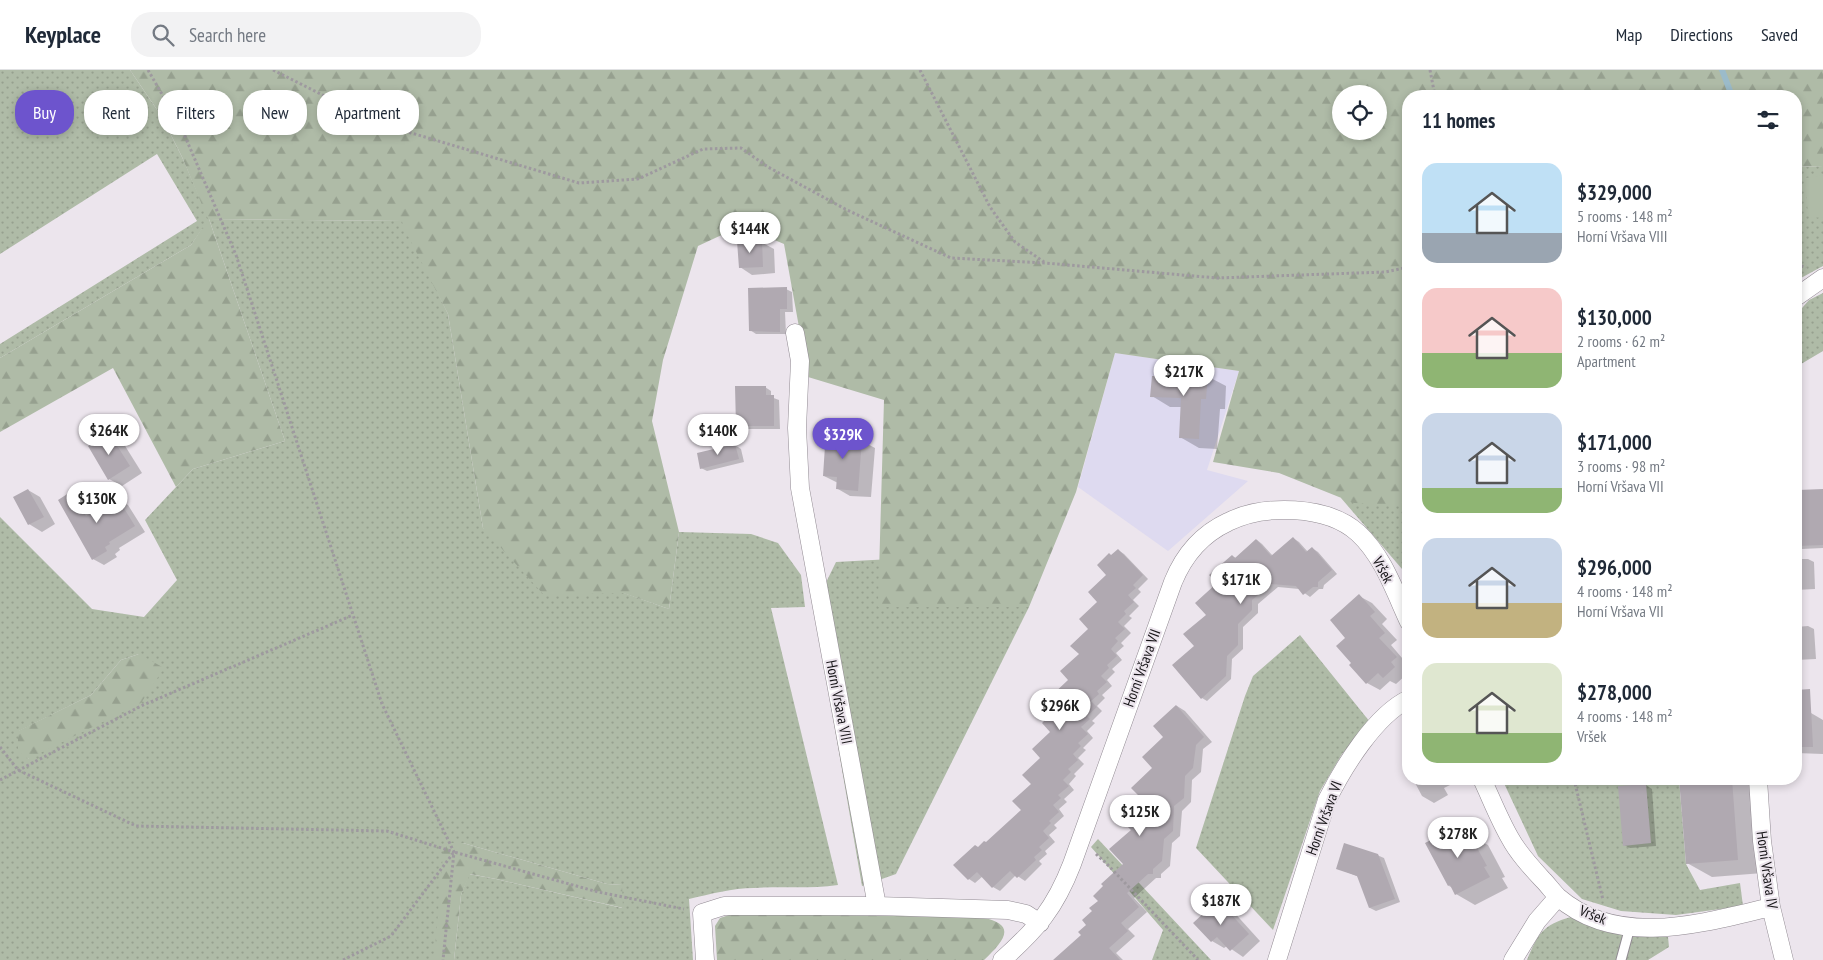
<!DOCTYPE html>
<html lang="en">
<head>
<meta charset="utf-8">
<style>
	body { margin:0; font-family:"PT Sans Narrow",sans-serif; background:#f2f2f3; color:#1f2937; height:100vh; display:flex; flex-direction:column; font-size:19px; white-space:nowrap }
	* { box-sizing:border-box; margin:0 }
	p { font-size:16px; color:#747a83 }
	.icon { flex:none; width:28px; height:28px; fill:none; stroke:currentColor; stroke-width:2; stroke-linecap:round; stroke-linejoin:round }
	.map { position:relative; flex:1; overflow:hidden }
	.sheet { position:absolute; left:1402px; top:20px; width:400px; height:695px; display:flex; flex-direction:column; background:#fff; border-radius:20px; box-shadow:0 2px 8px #0003 }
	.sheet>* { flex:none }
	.banner { position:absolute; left:15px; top:20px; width:475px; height:45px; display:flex; gap:10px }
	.fabs { position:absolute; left:1332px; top:15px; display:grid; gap:10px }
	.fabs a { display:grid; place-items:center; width:55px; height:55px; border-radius:50%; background:#fff; box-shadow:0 2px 8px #0003; font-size:25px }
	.price { position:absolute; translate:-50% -42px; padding:0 11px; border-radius:18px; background:#fff; color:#222; font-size:16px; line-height:32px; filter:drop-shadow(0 1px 2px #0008) }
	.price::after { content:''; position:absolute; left:50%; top:30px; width:15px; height:11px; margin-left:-8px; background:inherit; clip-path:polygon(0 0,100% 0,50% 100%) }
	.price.on { background:#6d54cd; color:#fff }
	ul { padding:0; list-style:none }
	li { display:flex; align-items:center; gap:15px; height:125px; padding:0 20px }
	li span { display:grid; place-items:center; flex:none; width:140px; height:100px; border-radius:15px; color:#555 }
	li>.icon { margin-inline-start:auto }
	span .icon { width:60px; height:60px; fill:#fffc; stroke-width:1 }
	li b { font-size:21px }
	h2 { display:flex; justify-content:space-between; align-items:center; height:60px; padding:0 20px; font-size:21px }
	.tag { padding:0 18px; border-radius:20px; background:#fff; box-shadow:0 2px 8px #0003; font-size:18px; line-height:45px }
	.tag.on { background:#6d54cd; color:#fff }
	header { display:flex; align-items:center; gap:30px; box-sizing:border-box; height:70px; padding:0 25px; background:#fff; border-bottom:1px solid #e0e1e3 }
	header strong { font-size:24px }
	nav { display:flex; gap:28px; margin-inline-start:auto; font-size:18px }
	.search { width:350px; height:45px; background:#f2f2f3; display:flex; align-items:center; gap:12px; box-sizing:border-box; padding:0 18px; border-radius:20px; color:#747a83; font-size:19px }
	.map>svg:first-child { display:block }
	.industrial { fill:#dedaf0 }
	.grass { fill:url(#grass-dots); fill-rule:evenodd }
	.forest { fill:url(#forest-firs); fill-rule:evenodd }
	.park { fill:#afbba7 }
	.shadow { fill:#0003 }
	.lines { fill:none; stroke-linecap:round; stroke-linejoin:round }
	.stream { stroke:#9bbbca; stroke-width:6 }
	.building { fill:#b0a9b1 }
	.lane-casing { stroke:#928b93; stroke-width:11 }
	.street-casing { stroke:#928b93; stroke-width:19 }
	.path { stroke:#9e999f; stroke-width:3; stroke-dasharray:2.5 2.5; stroke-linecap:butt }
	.lane { stroke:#fff; stroke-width:9 }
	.street { stroke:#fff; stroke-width:18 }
	.labels { text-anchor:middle; stroke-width:4; stroke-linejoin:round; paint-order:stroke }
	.street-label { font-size:15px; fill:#161417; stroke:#ece5ed }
</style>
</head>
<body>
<header>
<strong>Keyplace</strong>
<div class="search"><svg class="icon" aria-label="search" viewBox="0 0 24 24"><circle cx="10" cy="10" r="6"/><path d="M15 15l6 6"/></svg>Search here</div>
<nav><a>Map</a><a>Directions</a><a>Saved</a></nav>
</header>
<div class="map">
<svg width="1823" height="890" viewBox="0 0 1823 890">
	<defs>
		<pattern id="grass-dots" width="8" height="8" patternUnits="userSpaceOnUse" patternTransform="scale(1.25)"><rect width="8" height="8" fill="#afbba7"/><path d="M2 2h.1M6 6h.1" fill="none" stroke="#96a08f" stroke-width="1.8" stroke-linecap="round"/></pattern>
		<pattern id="forest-firs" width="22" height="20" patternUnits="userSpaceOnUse" patternTransform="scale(1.25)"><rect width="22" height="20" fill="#afbba7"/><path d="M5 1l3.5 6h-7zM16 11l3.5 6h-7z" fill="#96a08f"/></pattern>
	</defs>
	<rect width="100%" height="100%" fill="#ece5ed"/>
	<path class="industrial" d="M 1115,283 L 1239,301 L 1207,400 L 1248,411 L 1168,481 L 1078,417 Z"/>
	<path class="grass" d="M 0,0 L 130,0 L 162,47 L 182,87 L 209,149 L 403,151 L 448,244 L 483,458 L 624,523 L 669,539 L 679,462 L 751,464 L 778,473 L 801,505 L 805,537 L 771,538 L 838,815 C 810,819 783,816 754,818 C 732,818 711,824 689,829 L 693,890 L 454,890 L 461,825 L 469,804 L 496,809 L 622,838 L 622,815 L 607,814 L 463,773 L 435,890 L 0,890 L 0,447 L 92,539 L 144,547 L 177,510 L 145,450 L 193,399 L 285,371 L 209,149 L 191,175 L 0,288 L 0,274 L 197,151 L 157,84 L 0,184 ZM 139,584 L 28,689 L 19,661 L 91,625 L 121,590 Z
		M 1823,96 L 1823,196 L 1801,208 L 1796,198 L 1796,97 Z
		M 1823,223 L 1823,281 L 1796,297 L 1796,245 L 1809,230 Z
		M 1343,409 L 1409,410 L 1409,497 L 1402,499 L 1341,428 Z
		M 946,486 L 945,532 L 1029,537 L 896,804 L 862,816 L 814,537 L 836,492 Z
		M 1300,565 L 1370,652 L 1342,684 L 1320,721 L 1273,860 L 1196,778 L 1245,626 L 1253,606 Z
		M 1502,709 L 1679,709 L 1686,794 L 1700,820 L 1740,813 L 1743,836 L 1676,845 L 1621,841 L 1582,829 L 1538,786 Z
		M 1098,769 L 1211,890 L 1152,890 L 1163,860 L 1091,777 Z
		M 1571,847 L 1618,864 L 1668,867 L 1669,877 L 1648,890 L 1527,890 C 1538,864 1542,855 1571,847 Z"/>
	<path class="forest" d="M 130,0 L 1823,0 L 1823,96 L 1796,97 L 1796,26 L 1409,26 L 1409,436 L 1354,433 L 1279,403 L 1213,392 L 1239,301 L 1115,283 L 1076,422 L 1029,537 L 878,537 L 884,330 L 808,307 L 784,174 L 741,156 L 698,176 L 663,290 L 652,351 L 679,462 L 669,539 L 623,523 L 544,525 L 483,458 L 448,244 L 403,156 L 402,151 L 209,149 L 285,371 L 193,399 L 176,417 L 113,298 L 0,362 L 0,288 L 191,175 L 208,149 L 182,87 L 162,47 ZM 1341,24 L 1379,24 L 1379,61 L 1341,61 Z
		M 139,584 L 164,598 L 141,633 L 28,689 L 18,681 L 18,661 L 91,625 L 121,590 Z
		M 444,773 L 463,773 L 607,814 L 622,815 L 623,838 L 496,809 L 470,804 L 461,825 L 454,890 L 434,890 Z
		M 732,844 L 980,847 C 1019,854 1004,871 984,890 L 717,890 L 715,856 L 720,848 Z"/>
	<path class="park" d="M 1823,105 L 1823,148 L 1810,147 L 1808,143 L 1805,113 L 1806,108 Z"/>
	<path class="shadow" d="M 761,172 L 774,179 L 775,203 L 752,205 L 740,197 Z
		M 786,219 L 792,222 L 793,242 L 785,242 L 786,264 L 756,264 L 750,260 Z
		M 1183,306 L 1207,306 L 1226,316 L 1225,339 L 1220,339 L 1217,379 L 1199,378 L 1180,367 L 1182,337 L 1170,337 L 1152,326 Z
		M 765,317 L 771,321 L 771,327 L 779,330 L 780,359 L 743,359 L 737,356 Z
		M 847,363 L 875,378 L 871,427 L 850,426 L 838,419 L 838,413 L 824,406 Z
		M 109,364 L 122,371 L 142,403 L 122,416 L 109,409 Z
		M 735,375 L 741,379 L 744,392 L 707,401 L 701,398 Z
		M 28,420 L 40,427 L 55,454 L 42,462 L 29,454 Z
		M 1823,420 L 1823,478 L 1802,479 L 1796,476 L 1796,441 L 1800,441 Z
		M 72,423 L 83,429 L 92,444 L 117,429 L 128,435 L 145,462 L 119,478 L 120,480 L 115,484 L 117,487 L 104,495 L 93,489 Z
		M 1293,468 L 1299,472 L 1308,482 L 1312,478 L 1318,482 L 1337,504 L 1324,515 L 1323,519 L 1319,519 L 1310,527 L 1299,519 L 1278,517 L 1258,534 L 1258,543 L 1243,557 L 1243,579 L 1232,589 L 1231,609 L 1207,631 L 1202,628 L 1196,576 L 1219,513 L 1232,486 L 1236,488 L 1257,470 L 1262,474 L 1273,486 Z
		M 1118,480 L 1124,484 L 1148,509 L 1138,519 L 1141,522 L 1133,530 L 1139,536 L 1129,546 L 1132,548 L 1124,556 L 1131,563 L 1121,573 L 1124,576 L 1116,583 L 1122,590 L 1112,599 L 1115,602 L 1107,610 L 1112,616 L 1102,625 L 1105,628 L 1097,636 L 1102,641 L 1092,651 L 1095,653 L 1087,661 L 1093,668 L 1083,678 L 1086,680 L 1078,688 L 1084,694 L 1074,704 L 1076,706 L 1069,714 L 1074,720 L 1064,729 L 1067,732 L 1059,739 L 1064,746 L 1054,755 L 1057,758 L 1049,765 L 1055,772 L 1045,781 L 1047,784 L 1039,791 L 1042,794 L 1025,811 L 1016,805 L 1000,821 L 993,817 L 983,806 L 975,813 L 969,809 L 955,796 L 986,773 L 1023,740 L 1090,559 L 1112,486 Z
		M 1796,489 L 1808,489 L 1814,492 L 1815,519 L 1796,520 Z
		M 1359,526 L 1372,533 L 1387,549 L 1382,554 L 1397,570 L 1391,575 L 1408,595 L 1403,600 L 1407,604 L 1396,614 L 1390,611 L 1380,620 L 1367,613 L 1351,595 L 1353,593 L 1347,568 Z
		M 1808,556 L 1814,559 L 1816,589 L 1796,590 L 1796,557 Z
		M 1177,636 L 1185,641 L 1212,672 L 1203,679 L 1201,702 L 1192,710 L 1191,732 L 1182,741 L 1180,766 L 1172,773 L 1170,796 L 1161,804 L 1161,808 L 1156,808 L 1134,828 L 1147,842 L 1128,859 L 1135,866 L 1116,883 L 1123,890 L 1055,890 L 1082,865 L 1099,831 L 1124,794 L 1132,760 Z
		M 1796,643 L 1811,643 L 1823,650 L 1823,684 L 1796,683 Z
		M 1409,686 L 1409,700 L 1403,689 Z
		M 1413,709 L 1452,709 L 1454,713 L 1444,718 L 1448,725 L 1434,733 L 1422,726 Z
		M 1680,709 L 1755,709 L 1763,803 L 1712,807 L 1687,793 Z
		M 1646,715 L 1652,719 L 1656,776 L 1630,778 L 1624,775 Z
		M 1462,756 L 1480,766 L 1484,773 L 1488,775 L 1505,807 L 1502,808 L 1508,818 L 1475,835 L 1456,824 L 1453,818 L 1449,816 Z
		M 1377,785 L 1384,788 L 1400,832 L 1376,841 L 1370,838 L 1359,807 L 1337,798 Z
		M 1218,832 L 1231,839 L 1260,871 L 1243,887 L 1227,876 L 1224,878 L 1212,871 Z"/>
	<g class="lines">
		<path class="stream" d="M 1722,0 L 1732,26"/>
	</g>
	<path class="building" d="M 762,170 L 763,197 L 739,198 L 737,171 Z
		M 787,217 L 787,239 L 780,239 L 780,262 L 749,261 L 748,218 Z
		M 1189,297 L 1208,304 L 1206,329 L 1201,329 L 1199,369 L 1179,368 L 1181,328 L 1150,327 L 1152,306 L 1162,306 L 1162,304 L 1182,305 Z
		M 735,316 L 766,316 L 766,325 L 774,325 L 774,356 L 736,356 Z
		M 826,361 L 848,362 L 847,368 L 862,370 L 858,421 L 836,419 L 837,407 L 823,406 Z
		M 109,363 L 130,396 L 108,410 L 88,376 Z
		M 735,374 L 739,389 L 700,399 L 697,383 Z
		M 28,419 L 44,447 L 28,455 L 13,427 Z
		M 1823,419 L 1823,475 L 1796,476 L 1798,420 Z
		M 72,421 L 86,446 L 117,427 L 135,456 L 109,472 L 110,474 L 105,477 L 107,481 L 92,490 L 58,430 Z
		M 1293,467 L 1306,482 L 1312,477 L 1332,500 L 1318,512 L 1318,517 L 1313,517 L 1303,525 L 1296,516 L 1271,514 L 1252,530 L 1252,540 L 1238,554 L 1238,575 L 1227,586 L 1226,606 L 1201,629 L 1172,595 L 1194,576 L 1183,564 L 1206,545 L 1195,533 L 1217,513 L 1209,505 L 1232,485 L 1235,488 L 1256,469 L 1271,486 Z
		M 1118,479 L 1143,505 L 1133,515 L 1136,518 L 1128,525 L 1134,532 L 1124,541 L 1126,544 L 1118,552 L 1125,559 L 1115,568 L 1118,571 L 1111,579 L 1117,586 L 1107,595 L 1109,598 L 1101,606 L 1107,612 L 1097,621 L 1099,624 L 1091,631 L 1097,637 L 1087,646 L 1090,649 L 1081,657 L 1088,664 L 1078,673 L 1081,676 L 1073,684 L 1078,690 L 1068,699 L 1071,702 L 1063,710 L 1069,716 L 1058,725 L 1061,728 L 1053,735 L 1059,742 L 1049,751 L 1051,753 L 1043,761 L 1049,768 L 1039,777 L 1042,780 L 1034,787 L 1036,790 L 1017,808 L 1010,801 L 992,818 L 977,802 L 968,810 L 953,795 L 975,775 L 978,777 L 984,771 L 986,772 L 1021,740 L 1012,731 L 1031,714 L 1022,705 L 1040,688 L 1032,679 L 1050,662 L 1042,653 L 1060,636 L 1050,627 L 1068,610 L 1060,601 L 1079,584 L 1070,576 L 1088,559 L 1079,549 L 1097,532 L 1088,522 L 1106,505 L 1097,495 L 1109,483 L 1111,485 Z
		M 1359,524 L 1375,542 L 1370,546 L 1385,563 L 1379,568 L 1397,587 L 1391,592 L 1395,597 L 1383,608 L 1378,603 L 1366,614 L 1349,595 L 1351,593 L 1336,576 L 1345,568 L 1330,550 Z
		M 1810,619 L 1813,677 L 1796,677 L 1796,620 Z
		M 1176,635 L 1204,667 L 1196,675 L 1193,698 L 1185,706 L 1184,728 L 1174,736 L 1173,761 L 1164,769 L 1162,791 L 1153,799 L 1153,804 L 1148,804 L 1127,823 L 1139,837 L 1121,853 L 1128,861 L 1109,878 L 1120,890 L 1053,890 L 1081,865 L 1078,862 L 1086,855 L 1082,850 L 1092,841 L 1089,838 L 1098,831 L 1093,826 L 1103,816 L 1101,814 L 1123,794 L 1109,779 L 1131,760 L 1120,749 L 1142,729 L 1131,718 L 1152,698 L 1142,687 L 1163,667 L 1153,656 Z
		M 1679,709 L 1732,709 L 1738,790 L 1686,794 Z
		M 1646,714 L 1651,773 L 1623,776 L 1618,716 Z
		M 1462,754 L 1467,764 L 1469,763 L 1487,796 L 1484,797 L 1490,807 L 1455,825 L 1450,815 L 1448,816 L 1425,773 Z
		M 1344,773 L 1378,784 L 1395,829 L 1369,838 L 1357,806 L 1336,799 Z
		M 1218,830 L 1249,864 L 1230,881 L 1217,867 L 1211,872 L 1193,853 Z"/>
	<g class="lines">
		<defs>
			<path id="lane" d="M 1621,890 L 1630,857"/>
			<path id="street" d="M 1796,227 L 1823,208
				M 795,263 L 800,291 L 797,358 L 800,418 L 877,836 L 1008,840 L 1026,844 L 1040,853
				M 1482,709 C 1491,728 1499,749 1510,768 C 1518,783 1531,797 1543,810 C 1548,815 1553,822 1558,827 C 1618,879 1703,853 1771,837
				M 1758,709 L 1762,771 L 1771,837 L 1784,890
				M 705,890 L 702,843 L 724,836 L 877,836
				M 1002,890 C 1037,859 1055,838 1072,794 L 1173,512 C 1184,485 1202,464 1228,452 C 1264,434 1327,435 1358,463 C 1383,486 1395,522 1409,552
				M 1277,890 L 1327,730 C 1343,698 1375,645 1409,629
				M 1513,890 L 1537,851 L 1558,827"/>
		</defs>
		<use href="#lane" class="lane-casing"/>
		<use href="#street" class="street-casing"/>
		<path class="path" d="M 148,0 L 181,57 L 236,185 L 382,634 L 454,782 L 443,890
			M 273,0 L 378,53 L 579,113 L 638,109 L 703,79 L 741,78 L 768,97 L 847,140 L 951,188 L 1045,193 L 1217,208 L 1385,202 L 1409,197
			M 920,0 L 990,137 L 1015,172 L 1044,192
			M 1430,0 L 1435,26
			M 1796,195 L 1806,197
			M 0,677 L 18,700 L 136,756 L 387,761 L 454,782
			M 1574,709 L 1603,830
			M 0,710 L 141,636 L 353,545
			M 1096,784 L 1106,793 L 1198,890
			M 343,890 L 391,866 L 454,782 L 598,822 L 684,839"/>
		<use href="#lane" class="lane"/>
		<use href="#street" class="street"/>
	</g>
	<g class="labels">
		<g class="street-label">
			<text transform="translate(1383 500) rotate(62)" y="5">Vršek</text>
			<text transform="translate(1142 598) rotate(-70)" y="5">Horní Vršava VII</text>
			<text transform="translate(839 632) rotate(79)" y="5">Horní Vršava VIII</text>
			<text transform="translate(1324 748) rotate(-70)" y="5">Horní Vršava VI</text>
			<text transform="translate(1767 800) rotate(82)" y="5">Horní Vršava IV</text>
			<text transform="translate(1593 845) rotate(22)" y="5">Vršek</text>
		</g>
	</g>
</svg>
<div class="fabs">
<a><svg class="icon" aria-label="locate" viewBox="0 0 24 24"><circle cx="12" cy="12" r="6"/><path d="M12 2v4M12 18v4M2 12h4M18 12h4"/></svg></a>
</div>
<b class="price" style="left:750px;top:184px">$144K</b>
<b class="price" style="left:1184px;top:327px">$217K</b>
<b class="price" style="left:109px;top:386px">$264K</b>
<b class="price" style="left:718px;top:386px">$140K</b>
<b class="price on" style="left:843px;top:390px">$329K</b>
<b class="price" style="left:97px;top:454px">$130K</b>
<b class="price" style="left:1241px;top:535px">$171K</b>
<b class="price" style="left:1060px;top:661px">$296K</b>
<b class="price" style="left:1140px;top:767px">$125K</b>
<b class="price" style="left:1458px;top:789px">$278K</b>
<b class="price" style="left:1221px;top:856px">$187K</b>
<div class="banner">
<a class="tag on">Buy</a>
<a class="tag">Rent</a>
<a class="tag">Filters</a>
<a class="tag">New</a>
<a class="tag">Apartment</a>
</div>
<section class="sheet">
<h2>11 homes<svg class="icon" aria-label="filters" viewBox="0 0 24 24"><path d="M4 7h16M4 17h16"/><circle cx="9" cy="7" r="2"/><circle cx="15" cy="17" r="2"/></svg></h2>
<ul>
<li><span style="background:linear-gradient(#bfe0f5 70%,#9aa5b1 0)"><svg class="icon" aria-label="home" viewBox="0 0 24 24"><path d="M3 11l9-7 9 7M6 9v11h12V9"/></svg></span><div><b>$329,000</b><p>5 rooms · 148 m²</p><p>Horní Vršava VIII</p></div></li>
<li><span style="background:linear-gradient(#f6c9c9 65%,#8fb573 0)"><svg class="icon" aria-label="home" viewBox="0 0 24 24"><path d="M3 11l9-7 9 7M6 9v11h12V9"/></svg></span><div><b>$130,000</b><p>2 rooms · 62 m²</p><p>Apartment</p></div></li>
<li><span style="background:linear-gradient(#c9d6e8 75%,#8fb573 0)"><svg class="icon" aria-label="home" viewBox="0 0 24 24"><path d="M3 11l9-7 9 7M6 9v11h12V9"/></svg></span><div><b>$171,000</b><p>3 rooms · 98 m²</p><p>Horní Vršava VII</p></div></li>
<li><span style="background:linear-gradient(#c9d6e8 65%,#c2b280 0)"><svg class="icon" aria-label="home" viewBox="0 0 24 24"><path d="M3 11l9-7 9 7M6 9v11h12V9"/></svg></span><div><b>$296,000</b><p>4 rooms · 148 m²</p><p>Horní Vršava VII</p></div></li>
<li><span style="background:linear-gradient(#dfe7d0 70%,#8fb573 0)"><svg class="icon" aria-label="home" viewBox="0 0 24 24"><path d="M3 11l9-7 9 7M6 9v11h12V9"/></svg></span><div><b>$278,000</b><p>4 rooms · 148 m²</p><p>Vršek</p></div></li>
</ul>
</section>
</div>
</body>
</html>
